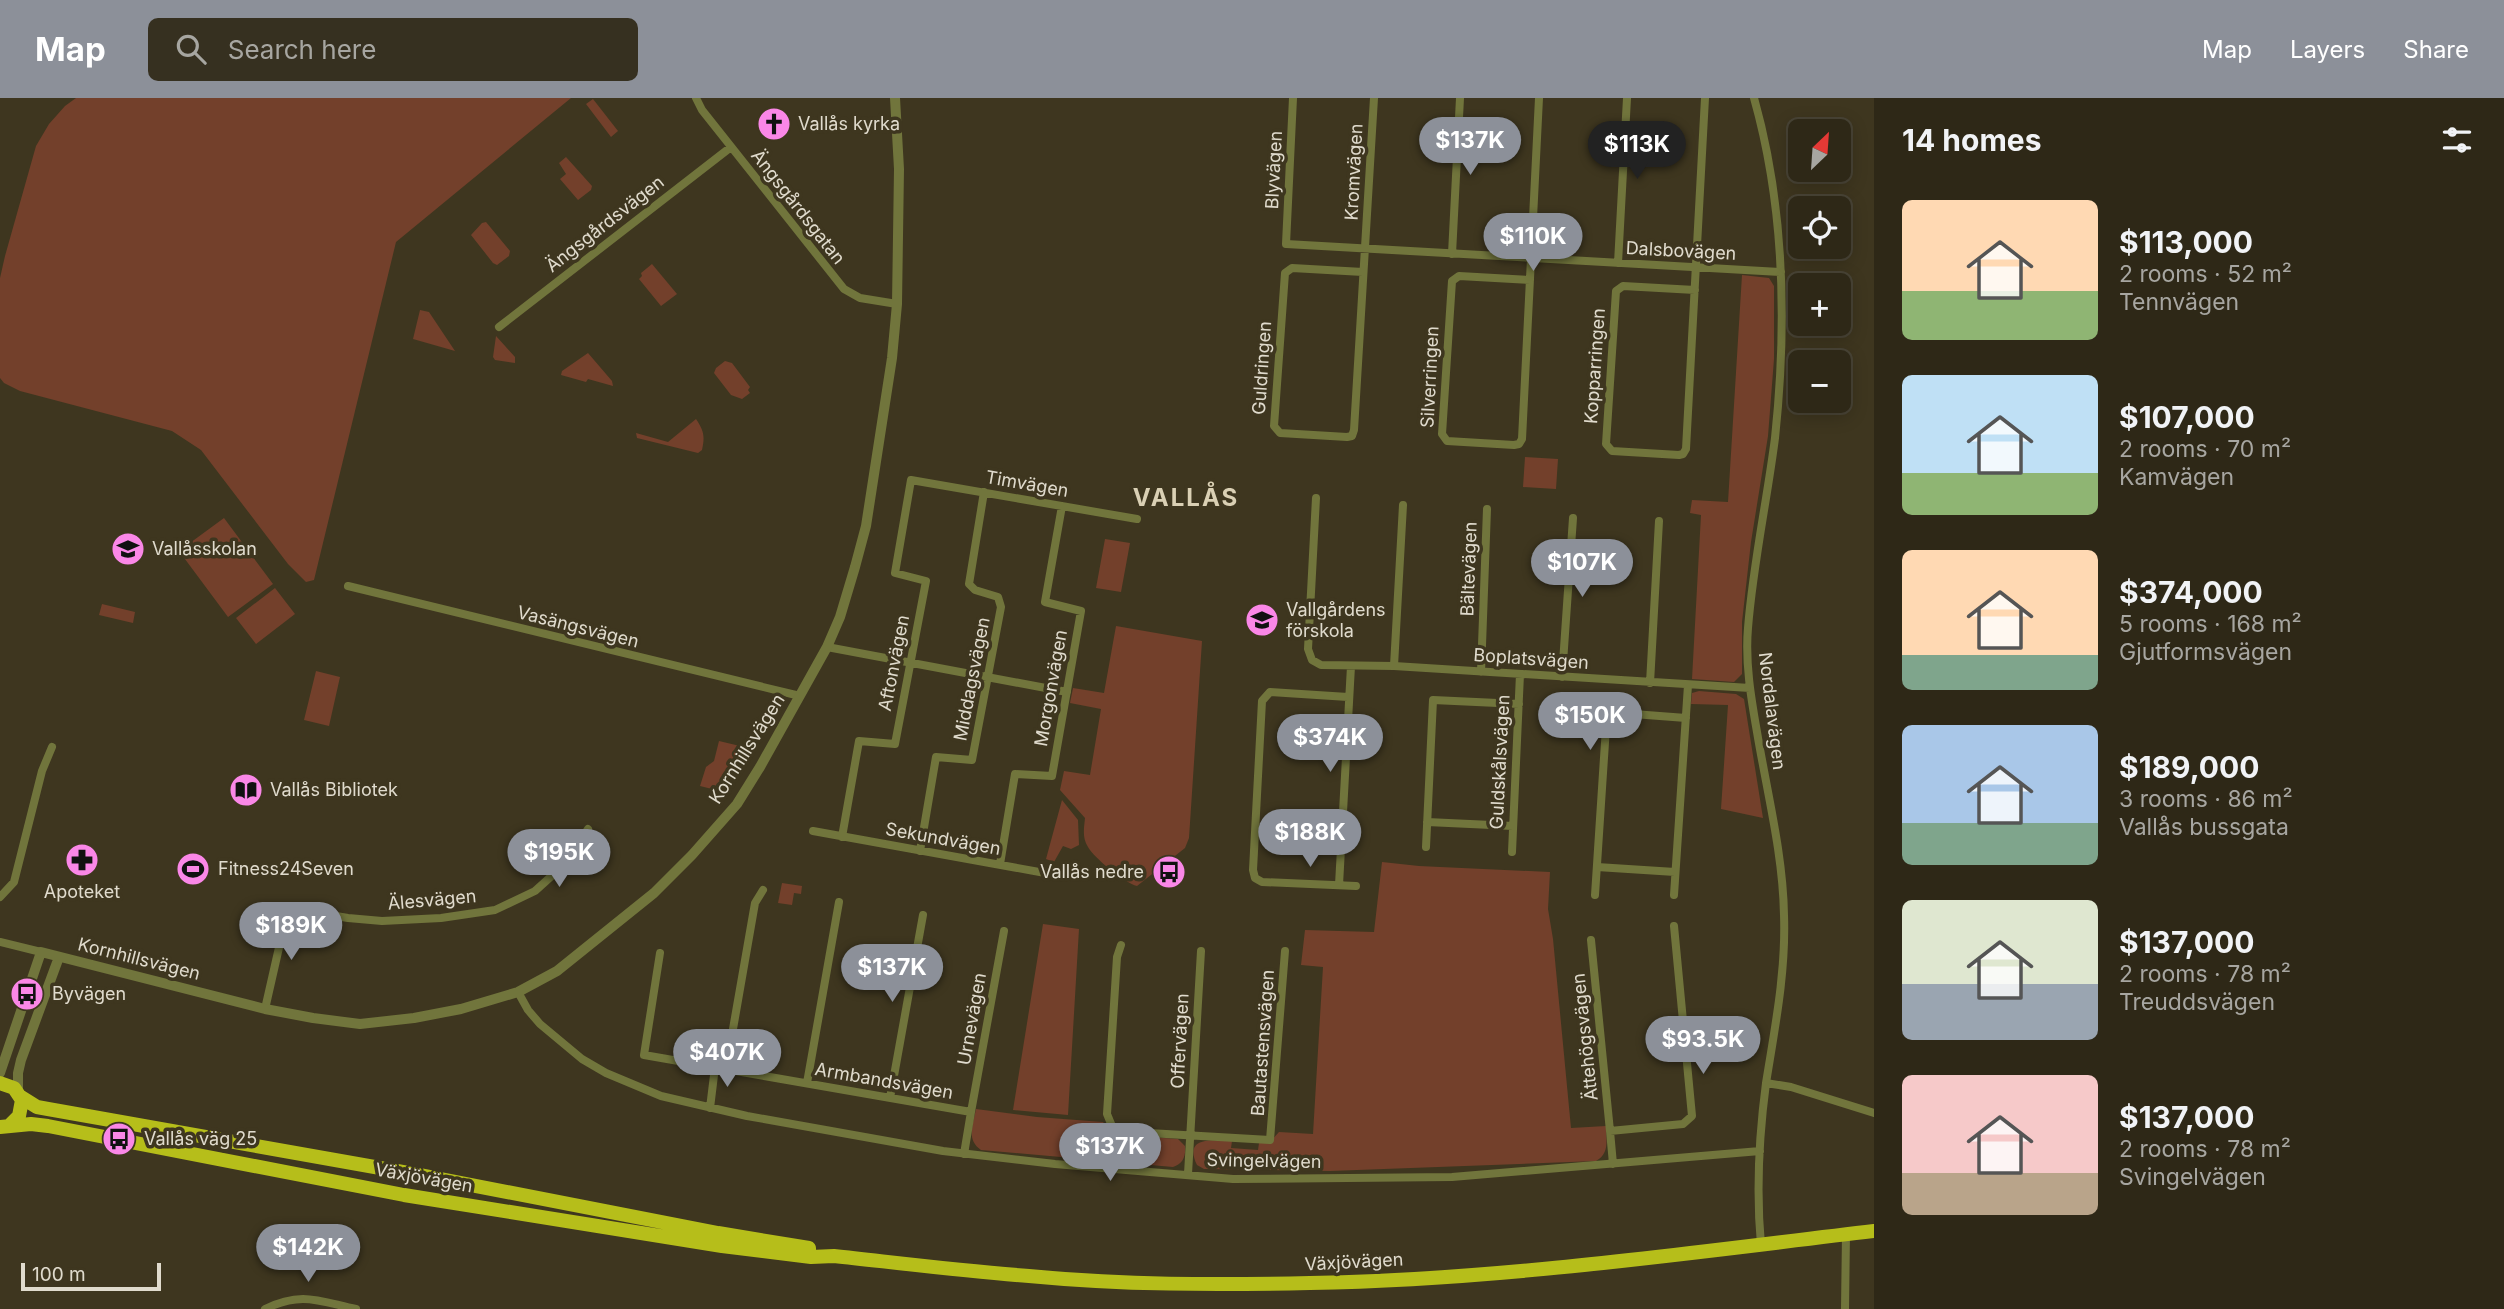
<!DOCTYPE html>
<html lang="en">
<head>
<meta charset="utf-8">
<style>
	body { margin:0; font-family:Inter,sans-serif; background:#363020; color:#f1f3f6; height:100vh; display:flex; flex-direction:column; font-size:26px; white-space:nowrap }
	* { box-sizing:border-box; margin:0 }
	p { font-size:23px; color:#a7a6a1 }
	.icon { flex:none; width:38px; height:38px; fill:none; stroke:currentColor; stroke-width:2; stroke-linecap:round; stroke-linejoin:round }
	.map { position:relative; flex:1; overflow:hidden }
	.drawer { display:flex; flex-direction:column; background:#2e2817; width:630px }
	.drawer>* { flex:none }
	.needle { width:46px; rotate:25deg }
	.tools { position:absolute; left:1788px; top:21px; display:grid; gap:14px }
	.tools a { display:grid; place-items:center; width:63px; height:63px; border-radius:10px; background:#2e2817; box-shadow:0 4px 18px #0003,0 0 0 2px #494436; font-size:35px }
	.scale { position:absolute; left:21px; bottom:18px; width:140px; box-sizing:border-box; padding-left:7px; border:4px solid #e0dbcd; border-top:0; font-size:19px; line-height:24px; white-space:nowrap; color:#e0dbcd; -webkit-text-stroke:5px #3e361f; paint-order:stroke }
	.price { position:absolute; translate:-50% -60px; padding:0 16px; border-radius:24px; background:#8c9099; color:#fff; font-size:23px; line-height:46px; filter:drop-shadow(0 2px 4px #0008) }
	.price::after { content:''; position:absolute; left:50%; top:42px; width:21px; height:16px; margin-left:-10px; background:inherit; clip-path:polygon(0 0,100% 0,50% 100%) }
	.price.current { background:#222; color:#fff }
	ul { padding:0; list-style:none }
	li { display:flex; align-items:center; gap:21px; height:175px; padding:0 28px }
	li span { display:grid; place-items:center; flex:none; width:196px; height:140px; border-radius:10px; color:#555 }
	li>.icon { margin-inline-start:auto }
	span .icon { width:84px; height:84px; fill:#fffc; stroke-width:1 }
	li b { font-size:30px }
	h2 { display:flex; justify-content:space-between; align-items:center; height:84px; padding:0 28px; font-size:30px }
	header { display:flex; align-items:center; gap:42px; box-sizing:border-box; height:98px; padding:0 35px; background:#8c9099; color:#fff }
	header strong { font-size:33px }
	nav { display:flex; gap:38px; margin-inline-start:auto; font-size:24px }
	.search { width:490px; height:63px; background:#363020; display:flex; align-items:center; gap:18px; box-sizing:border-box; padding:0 24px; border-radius:10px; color:#a7a6a1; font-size:26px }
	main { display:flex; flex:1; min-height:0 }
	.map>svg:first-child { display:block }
	.green { fill:#73402b }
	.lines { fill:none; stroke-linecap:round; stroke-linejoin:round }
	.minor { stroke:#71753c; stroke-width:8 }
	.tertiary { stroke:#71753c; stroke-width:10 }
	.trunk { stroke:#b6be1a; stroke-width:14 }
	.labels { text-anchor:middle; stroke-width:7; stroke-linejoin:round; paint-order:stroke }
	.poi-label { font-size:18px; fill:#e0dbcd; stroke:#3e361f; text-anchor:start }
	.street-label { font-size:18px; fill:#e0dbcd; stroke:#3e361f }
	.district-label { font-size:24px; font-weight:bold; letter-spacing:2px; fill:#dad0b4; stroke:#3e361f }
</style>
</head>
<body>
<header>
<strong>Map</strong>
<div class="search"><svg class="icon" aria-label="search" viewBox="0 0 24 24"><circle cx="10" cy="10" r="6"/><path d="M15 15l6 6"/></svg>Search here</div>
<nav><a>Map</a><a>Layers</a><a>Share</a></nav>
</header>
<main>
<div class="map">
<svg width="1874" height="1211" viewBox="0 0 1874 1211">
	<rect width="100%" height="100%" fill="#3e361f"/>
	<path class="green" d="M 76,0 L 571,0 L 396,144 L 314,482 L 306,484 L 288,466 L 201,352 L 172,333 L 20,293 L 4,285 L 0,280 L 0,180 L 5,158 L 36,48 L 49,26 L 65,8 Z
		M 593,1 L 618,33 L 611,39 L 586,6 Z
		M 566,59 L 592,88 L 591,92 L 578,102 L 560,81 L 566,76 L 559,65 Z
		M 486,124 L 510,153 L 509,158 L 497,167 L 493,165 L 471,137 L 482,125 Z
		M 652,166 L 677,196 L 661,208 L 639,181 L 642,178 L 641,175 Z
		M 1742,177 L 1769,180 L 1774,188 L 1774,261 L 1768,338 L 1751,444 L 1742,524 L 1742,576 L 1734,584 L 1692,581 L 1701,417 L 1690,415 L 1692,402 L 1728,404 Z
		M 420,212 L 429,214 L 455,253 L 413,241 Z
		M 496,238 L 515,259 L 515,265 L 495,262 L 493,259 Z
		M 588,255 L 612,283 L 613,288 L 588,281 L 586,284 L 561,277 L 562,273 Z
		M 725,263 L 732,265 L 750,289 L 748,292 L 750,295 L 742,301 L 731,297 L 714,275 L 716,270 Z
		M 696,321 C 704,333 705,338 702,352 L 698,355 L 637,340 L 636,335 L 668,344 Z
		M 1525,359 L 1558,361 L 1556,391 L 1523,389 Z
		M 224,420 L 273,486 L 228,519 L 179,453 Z
		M 1105,441 L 1130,445 L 1121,494 L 1096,490 Z
		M 275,490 L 295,516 L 256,546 L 236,520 Z
		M 102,506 L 135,514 L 133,525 L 99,517 Z
		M 1116,528 L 1202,543 L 1189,740 L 1185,750 L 1137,788 C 1125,785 1094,760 1088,749 C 1082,740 1084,730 1085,720 L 1060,692 L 1064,673 L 1090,677 L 1101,611 L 1070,605 L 1073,590 L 1104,595 Z
		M 316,573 L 340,579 L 329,628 L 304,622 Z
		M 1699,593 L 1736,596 L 1744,601 L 1763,720 L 1721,711 L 1728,607 L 1691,606 L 1692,595 Z
		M 719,643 L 740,648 L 735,669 L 724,677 L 720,693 L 700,688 L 706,669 L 714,663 Z
		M 1062,702 L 1078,722 L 1079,747 L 1071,751 L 1063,748 L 1054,764 L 1046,761 Z
		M 1382,764 L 1419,768 L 1550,774 L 1548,811 L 1553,841 L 1571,1030 L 1606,1028 C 1606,1042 1610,1055 1596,1063 L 1330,1073 L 1204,1071 L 1197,1067 C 1183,1038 1213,1042 1232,1043 L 1231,1050 L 1258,1052 L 1259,1045 L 1269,1045 L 1279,1034 L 1313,1036 L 1323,869 L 1301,867 L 1305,832 L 1374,834 Z
		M 782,785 L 802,788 L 801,796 L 794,795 L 792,807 L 778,805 Z
		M 1043,826 L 1079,831 L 1068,1017 L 1013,1012 Z
		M 976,1011 L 1037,1019 L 1103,1024 L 1112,1035 L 1121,1037 L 1120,1044 L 1147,1047 L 1148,1039 L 1178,1041 L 1185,1048 C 1186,1058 1183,1066 1173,1069 L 981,1052 C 966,1042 973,1027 976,1011 Z"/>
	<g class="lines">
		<path class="minor" d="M 696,0 L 702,12 L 844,191 L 860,200 L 897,206
			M 1293,0 L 1286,146 L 1781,174
			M 1754,0 C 1785,110 1787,227 1775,340 C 1767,403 1753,466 1748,530 C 1745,564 1751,600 1757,634 C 1767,694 1783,756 1784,817 C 1786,874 1775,929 1766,985 C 1759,1038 1756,1093 1761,1147
			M 1452,156 L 1460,0
			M 1618,165 L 1627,0
			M 1363,174 L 1292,170 L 1285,175 L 1274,328 L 1280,335 L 1347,339 L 1352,338 L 1354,332 L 1374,0
			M 1530,182 L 1459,178 L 1452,183 L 1442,336 L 1447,343 L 1514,347 L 1519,346 L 1522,341 L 1539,0
			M 1695,192 L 1623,188 L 1616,193 L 1606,346 L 1612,353 L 1679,357 L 1683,356 L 1686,351 L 1705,0
			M 499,229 L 731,49
			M 1316,400 L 1308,551 L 1312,562 L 1321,567 L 1394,568 L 1750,590
			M 348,488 L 800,598
			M 827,549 L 1067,594
			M 1394,568 L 1403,407
			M 1481,574 L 1487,411
			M 1562,579 L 1573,420
			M 1650,585 L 1659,423
			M 1348,599 L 1270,594 L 1262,603 L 1253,772 L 1255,780 L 1262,784 L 1356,788
			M 1427,724 L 1513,728
			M 813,733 L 1067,779
			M 842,739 L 859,643 L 895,646 L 926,483 L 895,475 L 911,382 L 1137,421
			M 1426,749 L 1433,602 L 1519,606
			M 920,753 L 936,659 L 972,662 L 1001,509 L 998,499 L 975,492 L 969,486 L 984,394
			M 1512,754 L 1520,576
			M 1000,766 L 1015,676 L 1052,678 L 1081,513 L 1045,504 L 1062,408
			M 1597,769 L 1675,774
			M 1339,787 L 1351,568
			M 1595,797 L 1607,614 L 1686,620
			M 1674,797 L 1688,587
			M 0,799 L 14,784 L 42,673 L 52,649
			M 1591,842 L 1610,1033
			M 0,844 L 41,854
			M 1121,847 L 1117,859 L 1107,1016 L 1114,1033 L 1270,1042 L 1285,853
			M 660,855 L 644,957 L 971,1014 L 964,1056
			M 518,894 L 528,912 L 540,926 L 582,961 L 606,975 L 661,998 L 747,1018 L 943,1053 L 1055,1066 L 1233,1081 L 1452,1079 L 1760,1053
			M 265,911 L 288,810 L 348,820 L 382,823 L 441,820 L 495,812 L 535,793 L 566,765 L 588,731
			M 726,971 L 755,805 L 763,792
			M 807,985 L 839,804
			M 1766,985 L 1791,989 L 1874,1015
			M 890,1000 L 923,817
			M 710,1010 L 715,969
			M 971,1014 L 1004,833
			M 1613,1066 L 1610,1033 L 1683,1026 L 1692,1018 L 1674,828
			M 1188,1076 L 1201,853
			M 265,1211 C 301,1193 319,1203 356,1211
			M 1845,1211 L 1846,1136"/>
		<path class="tertiary" d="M 0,975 L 41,854 L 265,911 L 313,920 L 360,926 L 414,920 L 461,911 L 518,894 L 557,873 L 654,795 L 692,757 L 737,706 L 760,669 L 827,549 L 840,519 L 855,469 L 866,428 L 892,260 L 897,206 L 899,71 L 895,0
			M 18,994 L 18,975 L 21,962 L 59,859"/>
		<path class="trunk" d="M 0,985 L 14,990 L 22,1002 L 19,1018 L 10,1027
			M 21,999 L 37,1009 L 48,1011 L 414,1076 L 718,1135 L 809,1150
			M 0,1029 L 31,1026 L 48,1028 L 404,1097 L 722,1148 L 811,1159 L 834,1158 C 899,1165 964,1173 1029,1178 C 1122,1187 1216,1187 1310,1185 C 1498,1182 1687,1155 1874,1133"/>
	</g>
	<defs>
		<symbol id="church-disc" viewBox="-11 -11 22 22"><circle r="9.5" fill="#fa87e7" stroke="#3e361f"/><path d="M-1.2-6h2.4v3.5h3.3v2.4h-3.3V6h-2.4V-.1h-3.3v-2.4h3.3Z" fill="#111"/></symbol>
		<symbol id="school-disc" viewBox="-11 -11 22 22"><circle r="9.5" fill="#fa87e7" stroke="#3e361f"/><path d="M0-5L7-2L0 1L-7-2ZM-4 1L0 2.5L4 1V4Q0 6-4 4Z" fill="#111"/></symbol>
		<symbol id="library-disc" viewBox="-11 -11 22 22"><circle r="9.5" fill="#fa87e7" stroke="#3e361f"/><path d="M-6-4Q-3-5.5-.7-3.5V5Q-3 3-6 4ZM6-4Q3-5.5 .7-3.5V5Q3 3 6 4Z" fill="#111"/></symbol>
		<symbol id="pharmacy-disc" viewBox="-11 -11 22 22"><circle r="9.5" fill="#fa87e7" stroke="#3e361f"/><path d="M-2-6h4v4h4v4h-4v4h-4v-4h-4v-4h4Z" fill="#111"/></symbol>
		<symbol id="stadium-disc" viewBox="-11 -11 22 22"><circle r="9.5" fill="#fa87e7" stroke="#3e361f"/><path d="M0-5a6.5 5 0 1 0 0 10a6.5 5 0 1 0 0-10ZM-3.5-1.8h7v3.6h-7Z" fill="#111"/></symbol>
		<symbol id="bus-disc" viewBox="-11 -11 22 22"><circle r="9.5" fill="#fa87e7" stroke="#3e361f"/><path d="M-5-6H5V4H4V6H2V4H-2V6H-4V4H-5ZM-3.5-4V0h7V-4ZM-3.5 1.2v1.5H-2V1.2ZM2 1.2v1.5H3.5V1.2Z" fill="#111"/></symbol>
	</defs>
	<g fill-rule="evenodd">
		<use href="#church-disc" x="755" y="7" width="38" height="38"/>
		<use href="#school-disc" x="109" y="432" width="38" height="38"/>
		<use href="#school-disc" x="1243" y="503" width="38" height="38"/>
		<use href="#library-disc" x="227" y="673" width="38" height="38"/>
		<use href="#pharmacy-disc" x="63" y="743" width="38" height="38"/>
		<use href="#stadium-disc" x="174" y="752" width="38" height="38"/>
		<use href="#bus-disc" x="1150" y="755" width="38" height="38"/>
		<use href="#bus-disc" x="8" y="877" width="38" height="38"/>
		<use href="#bus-disc" x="100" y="1022" width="38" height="38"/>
	</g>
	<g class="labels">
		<g class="poi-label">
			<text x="798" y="32">Vallås kyrka</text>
			<text x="152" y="457">Vallåsskolan</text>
			<text x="1286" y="518">Vallgårdens<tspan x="1286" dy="21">förskola</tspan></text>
			<text x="270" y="698">Vallås Bibliotek</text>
			<text x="218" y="777">Fitness24Seven</text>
			<text x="1144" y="780" text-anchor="end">Vallås nedre</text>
			<text x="82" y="800" text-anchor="middle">Apoteket</text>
			<text x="52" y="902">Byvägen</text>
			<text x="144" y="1047">Vallås väg 25</text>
		</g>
		<g class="street-label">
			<text transform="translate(1274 72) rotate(-87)" y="6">Blyvägen</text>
			<text transform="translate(1354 74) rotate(-87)" y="6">Kromvägen</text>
			<text transform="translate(798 109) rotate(52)" y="6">Ängsgårdsgatan</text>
			<text transform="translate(605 126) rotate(-38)" y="6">Ängsgårdsvägen</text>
			<text transform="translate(1681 153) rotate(3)" y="6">Dalsbovägen</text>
			<text transform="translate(1595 268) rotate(-86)" y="6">Kopparringen</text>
			<text transform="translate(1262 270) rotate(-86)" y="6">Guldringen</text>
			<text transform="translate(1430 279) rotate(-87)" y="6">Silverringen</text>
			<text transform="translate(1027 386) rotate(10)" y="6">Timvägen</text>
			<text transform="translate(1469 471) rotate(-88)" y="6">Bältevägen</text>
			<text transform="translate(578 529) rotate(14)" y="6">Vasängsvägen</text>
			<text transform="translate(1531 561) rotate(4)" y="6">Boplatsvägen</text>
			<text transform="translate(894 565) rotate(-79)" y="6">Aftonvägen</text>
			<text transform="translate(972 581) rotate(-79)" y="6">Middagsvägen</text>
			<text transform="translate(1051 590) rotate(-80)" y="6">Morgonvägen</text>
			<text transform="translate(1772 613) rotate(83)" y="6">Nordalavägen</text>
			<text transform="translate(747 651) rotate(-58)" y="6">Kornhillsvägen</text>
			<text transform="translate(1500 664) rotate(-87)" y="6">Guldskålsvägen</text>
			<text transform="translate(943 741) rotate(10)" y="6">Sekundvägen</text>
			<text transform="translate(432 802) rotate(-5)" y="6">Älesvägen</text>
			<text transform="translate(139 861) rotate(14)" y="6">Kornhillsvägen</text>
			<text transform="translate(972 921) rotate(-80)" y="6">Urnevägen</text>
			<text transform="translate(1585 939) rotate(-96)" y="6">Ättehögsvägen</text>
			<text transform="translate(1180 943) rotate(-87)" y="6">Offervägen</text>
			<text transform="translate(1263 945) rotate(-86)" y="6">Bautastensvägen</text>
			<text transform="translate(884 983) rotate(10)" y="6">Armbandsvägen</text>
			<text transform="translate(1264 1063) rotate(1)" y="6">Svingelvägen</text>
			<text transform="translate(424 1080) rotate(10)" y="6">Växjövägen</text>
			<text transform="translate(1354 1164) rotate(-3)" y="6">Växjövägen</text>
		</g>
		<g class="district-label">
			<text x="1186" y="408">VALLÅS</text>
		</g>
	</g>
</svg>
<div class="tools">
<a><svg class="needle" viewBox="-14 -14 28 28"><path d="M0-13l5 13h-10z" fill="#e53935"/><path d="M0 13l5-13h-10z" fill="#a7a6a1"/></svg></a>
<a><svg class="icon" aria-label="locate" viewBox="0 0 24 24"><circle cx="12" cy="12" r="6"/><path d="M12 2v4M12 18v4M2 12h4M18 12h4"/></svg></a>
<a>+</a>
<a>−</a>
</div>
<div class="scale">100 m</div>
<b class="price" style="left:1470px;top:79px">$137K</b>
<b class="price current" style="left:1637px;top:83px">$113K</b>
<b class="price" style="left:1533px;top:175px">$110K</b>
<b class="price" style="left:1582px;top:501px">$107K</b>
<b class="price" style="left:1590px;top:654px">$150K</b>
<b class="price" style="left:1330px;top:676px">$374K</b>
<b class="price" style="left:1310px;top:771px">$188K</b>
<b class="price" style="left:559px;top:791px">$195K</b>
<b class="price" style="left:291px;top:864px">$189K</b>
<b class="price" style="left:892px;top:906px">$137K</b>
<b class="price" style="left:1703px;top:978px">$93.5K</b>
<b class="price" style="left:727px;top:991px">$407K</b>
<b class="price" style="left:1110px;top:1085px">$137K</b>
<b class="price" style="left:308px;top:1186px">$142K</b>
</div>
<section class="drawer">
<h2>14 homes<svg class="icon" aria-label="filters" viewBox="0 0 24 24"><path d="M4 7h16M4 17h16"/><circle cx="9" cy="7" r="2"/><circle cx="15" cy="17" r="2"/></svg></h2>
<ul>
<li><span style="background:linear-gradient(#ffd9b3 65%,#8fb573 0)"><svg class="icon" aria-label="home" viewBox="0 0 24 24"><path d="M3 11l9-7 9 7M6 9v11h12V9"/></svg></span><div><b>$113,000</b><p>2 rooms · 52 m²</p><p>Tennvägen</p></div></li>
<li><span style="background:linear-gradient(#bfe0f5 70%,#8fb573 0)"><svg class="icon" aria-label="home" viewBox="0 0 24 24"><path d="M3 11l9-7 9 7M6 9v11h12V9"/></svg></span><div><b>$107,000</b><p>2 rooms · 70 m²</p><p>Kamvägen</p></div></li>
<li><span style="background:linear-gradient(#ffd9b3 75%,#7fa58c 0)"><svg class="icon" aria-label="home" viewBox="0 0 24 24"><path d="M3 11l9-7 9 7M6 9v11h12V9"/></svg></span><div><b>$374,000</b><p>5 rooms · 168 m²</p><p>Gjutformsvägen</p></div></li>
<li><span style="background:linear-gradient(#a9c7e8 70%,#7fa58c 0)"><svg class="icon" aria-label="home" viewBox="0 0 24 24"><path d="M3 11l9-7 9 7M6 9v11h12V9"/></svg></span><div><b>$189,000</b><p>3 rooms · 86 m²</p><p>Vallås bussgata</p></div></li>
<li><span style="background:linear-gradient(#dfe7d0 60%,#9aa5b1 0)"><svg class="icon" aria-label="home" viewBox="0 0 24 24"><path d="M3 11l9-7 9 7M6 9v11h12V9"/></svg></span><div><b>$137,000</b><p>2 rooms · 78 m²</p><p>Treuddsvägen</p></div></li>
<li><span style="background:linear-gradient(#f6c9c9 70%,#b9a48a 0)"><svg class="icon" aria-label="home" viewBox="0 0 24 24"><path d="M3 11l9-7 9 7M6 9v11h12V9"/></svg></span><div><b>$137,000</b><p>2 rooms · 78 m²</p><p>Svingelvägen</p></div></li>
</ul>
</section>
</main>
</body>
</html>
